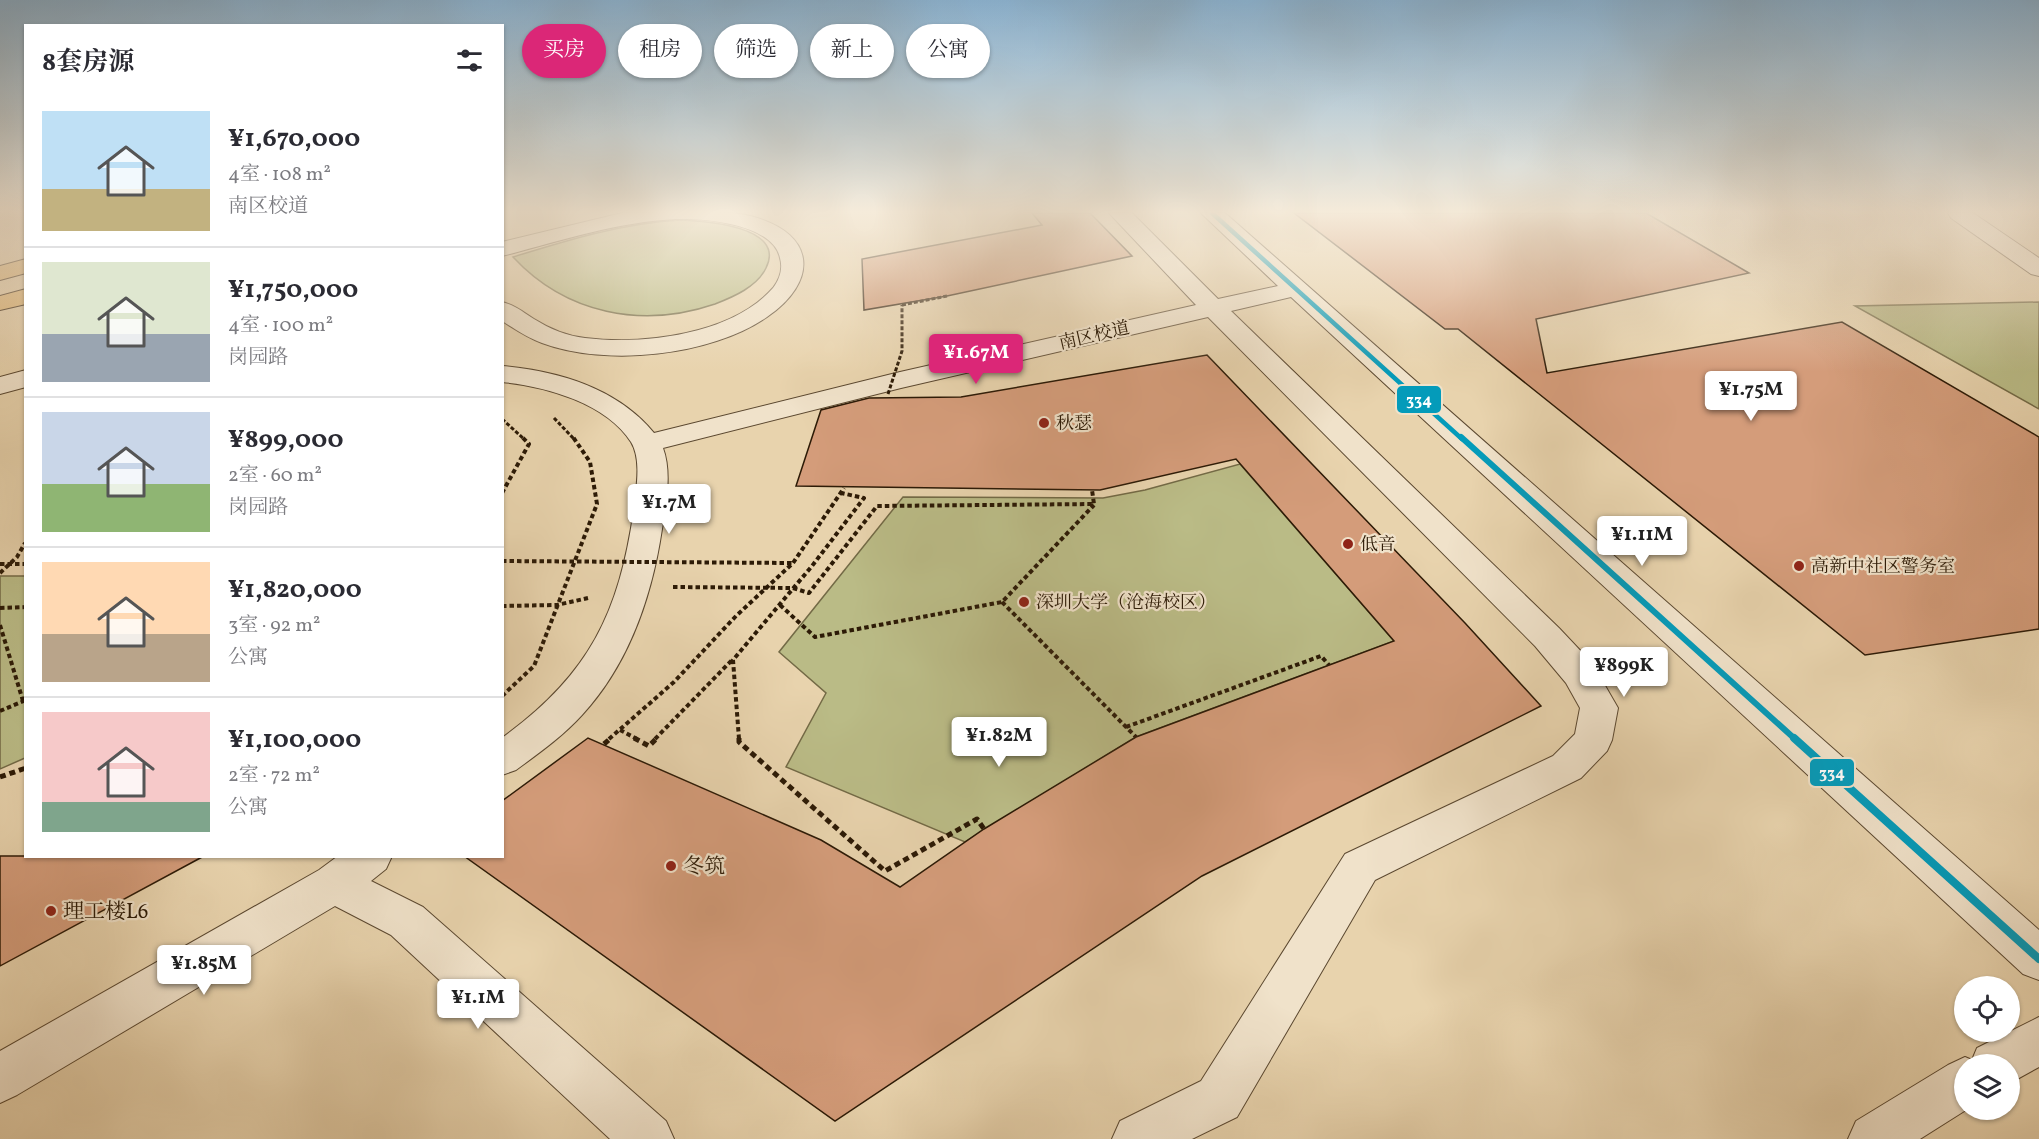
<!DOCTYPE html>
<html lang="zh">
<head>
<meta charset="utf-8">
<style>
	body { margin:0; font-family:Vollkorn,"Noto Serif SC",serif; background:#f7f7f7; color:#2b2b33; height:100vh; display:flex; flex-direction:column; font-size:22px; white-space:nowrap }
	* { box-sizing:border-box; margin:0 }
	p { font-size:20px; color:#7c7c81 }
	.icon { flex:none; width:33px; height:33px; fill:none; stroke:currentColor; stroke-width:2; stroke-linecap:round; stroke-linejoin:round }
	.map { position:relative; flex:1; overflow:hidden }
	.drawer { position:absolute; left:24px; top:24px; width:480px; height:834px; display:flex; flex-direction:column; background:#fff; border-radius:0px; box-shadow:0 2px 4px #0004 }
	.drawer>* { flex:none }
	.banner { position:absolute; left:522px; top:24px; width:570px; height:54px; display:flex; gap:12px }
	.tools { position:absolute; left:1954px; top:976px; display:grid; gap:12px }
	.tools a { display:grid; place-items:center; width:66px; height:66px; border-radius:50%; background:#fff; box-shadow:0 2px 4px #0004; font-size:30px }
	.price { position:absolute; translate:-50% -51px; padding:0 14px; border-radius:6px; background:#fff; color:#222; font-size:20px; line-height:39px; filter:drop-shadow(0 2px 3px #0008) }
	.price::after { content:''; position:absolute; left:50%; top:36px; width:18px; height:14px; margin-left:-9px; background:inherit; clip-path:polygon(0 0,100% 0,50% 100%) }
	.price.on { background:#db2777; color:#fff }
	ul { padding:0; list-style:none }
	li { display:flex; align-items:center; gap:18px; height:150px; padding:0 18px }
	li+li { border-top:2px solid #e1e1e2 }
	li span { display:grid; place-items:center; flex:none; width:168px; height:120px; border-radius:0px; color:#555 }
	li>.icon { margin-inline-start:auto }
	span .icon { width:72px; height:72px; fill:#fffc; stroke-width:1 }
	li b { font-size:26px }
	h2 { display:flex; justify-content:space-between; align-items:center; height:72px; padding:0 18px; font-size:26px }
	.chip { padding:0 21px; border-radius:27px; background:#fff; box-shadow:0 2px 4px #0004; font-size:21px; line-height:54px }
	.chip.on { background:#db2777; color:#fff }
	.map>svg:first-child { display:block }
	.green { fill:#babb86; stroke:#736a46; stroke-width:1.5 }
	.building { fill:#d49c7a; stroke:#2c1a06; stroke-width:1.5 }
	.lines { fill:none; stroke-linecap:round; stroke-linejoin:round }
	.minor-casing { stroke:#5b4830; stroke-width:2 }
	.major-casing { stroke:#2c1a06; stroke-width:2 }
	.path-far2 { stroke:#2c1a06; stroke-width:3; stroke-dasharray:4 2; stroke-linecap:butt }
	.path-far1 { stroke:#2c1a06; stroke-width:4; stroke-dasharray:4.5 3; stroke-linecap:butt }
	.path { stroke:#2c1a06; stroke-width:5; stroke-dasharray:6 4; stroke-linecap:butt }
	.minor { fill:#f0e2ca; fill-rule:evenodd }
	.major { fill:#e4ba76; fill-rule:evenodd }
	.path-bridge-far2 { stroke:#2c1a06; stroke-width:3; stroke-dasharray:4 2; stroke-linecap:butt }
	.path-bridge-far1 { stroke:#2c1a06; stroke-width:4; stroke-dasharray:4.5 3; stroke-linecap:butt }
	.path-bridge { stroke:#2c1a06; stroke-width:5; stroke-dasharray:6 4; stroke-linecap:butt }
	.bus-1-far2-casing { stroke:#f0e2ca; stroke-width:8 }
	.bus-1-far1-casing { stroke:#f0e2ca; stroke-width:10 }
	.bus-1-casing { stroke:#f0e2ca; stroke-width:13 }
	.bus-1-far2 { stroke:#049bba; stroke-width:4.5 }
	.bus-1-far1 { stroke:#049bba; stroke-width:6 }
	.bus-1 { stroke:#049bba; stroke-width:8 }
	.poi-dot { fill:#8f2418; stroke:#f0e2ca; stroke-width:2 }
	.labels { text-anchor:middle; stroke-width:4.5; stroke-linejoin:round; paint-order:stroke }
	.street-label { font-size:18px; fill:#2c1a06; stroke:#f0e2ca }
	.poi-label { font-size:18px; fill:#2c1a06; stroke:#f0e2ca; text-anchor:start }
	.near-poi-label { font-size:21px; fill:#2c1a06; stroke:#f0e2ca; text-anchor:start }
	.line-badge { stroke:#f0e2ca; stroke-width:2 }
	.badge-label { font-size:16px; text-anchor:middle; font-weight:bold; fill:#fff }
</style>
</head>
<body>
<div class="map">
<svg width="2039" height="1139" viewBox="0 0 2039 1139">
	<rect width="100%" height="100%" fill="#e8d3ad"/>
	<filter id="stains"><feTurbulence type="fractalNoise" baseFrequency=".00333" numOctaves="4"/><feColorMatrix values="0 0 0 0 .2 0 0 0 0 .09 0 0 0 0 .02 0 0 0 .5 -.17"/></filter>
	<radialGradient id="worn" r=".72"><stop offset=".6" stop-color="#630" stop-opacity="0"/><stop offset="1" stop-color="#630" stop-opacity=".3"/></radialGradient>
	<path class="green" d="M 681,220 C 704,221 787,226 766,268 C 757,287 733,297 715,304 C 642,329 566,314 513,257 C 568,240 623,223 681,220 Z
		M 2039,302 L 2039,409 L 1855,306 Z
		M 1240,464 L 1394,641 L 1136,737 L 965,842 L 786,767 L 826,693 L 779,652 L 903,497 L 1103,498 L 1145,490 Z
		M 0,576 L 26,576 L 25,758 L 0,769 Z"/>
	<path class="building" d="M 1032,213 L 1090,213 L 1132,256 L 947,296 L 864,310 L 862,259 L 1042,225 Z
		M 1294,213 L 1646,213 L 1749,273 L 1536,319 L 1547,373 L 1842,322 L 2039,437 L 2039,629 L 1865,655 L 1458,329 L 1445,329 Z
		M 1207,355 L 1465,623 L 1541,706 L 1202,876 L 835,1121 L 464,856 L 502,856 L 502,801 L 588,738 L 821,840 L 900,887 L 984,829 L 1136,737 L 1394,641 L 1236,459 L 1100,490 L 796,486 L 821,410 L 869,398 L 961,397 Z
		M 0,856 L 204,856 L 0,966 Z"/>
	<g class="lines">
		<defs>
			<path id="minor" d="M 622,213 C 659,213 720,207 754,217 C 817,235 818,282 767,317 C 711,356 606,367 542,343 C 528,338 515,329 502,321 L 502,302 C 515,305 524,313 534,319 C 550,329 567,336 585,338 C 643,345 732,335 773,288 C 780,279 783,268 780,258 C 773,224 705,218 676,219 C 617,222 560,241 502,256 L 502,242 Z
				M 1109,213 L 1132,213 L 1218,299 L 1278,286 L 1201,213 L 1225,213 L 2039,930 L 2039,980 L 2023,974 L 1291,297 L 1231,311 L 1559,628 L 1592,663 L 1618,708 L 1612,740 L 1607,751 L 1581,778 L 1375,880 L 1237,1117 L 1192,1139 L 1112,1139 L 1120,1121 L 1201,1081 L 1345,854 L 1553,756 L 1575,734 L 1580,708 L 1566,683 L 1535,646 L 1208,317 L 901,388 L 663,448 C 672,472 666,504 662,529 C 652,596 629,664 582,715 C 563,736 539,753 516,770 L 502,775 L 502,738 C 589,675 619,614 634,509 C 636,489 642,460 631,442 C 606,403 545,386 502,382 L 502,366 C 558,371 617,388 654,433 L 900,372 L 1196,305 Z
				M 1948,213 L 1973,213 L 2039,258 L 2039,276 L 2031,274 L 1951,218 Z
				M 26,370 L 26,387 L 0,394 L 0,377 Z
				M 338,856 L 392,856 L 386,869 L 371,881 L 423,907 L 666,1121 L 674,1139 L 610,1139 L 391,935 L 335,906 L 17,1095 L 0,1103 L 0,1051 L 319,870 Z
				M 2039,1017 L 2039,1067 L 2010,1083 L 2010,1065 L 1965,1065 L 1966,1110 L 1920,1139 L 1848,1139 L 1856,1121 L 1948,1065 L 1965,1057 L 1972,1060 L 1977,1048 Z"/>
			<path id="major" d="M 26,259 L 26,273 L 0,280 L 0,266 Z
				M 26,289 L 26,304 L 0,310 L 0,296 Z"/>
		</defs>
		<use href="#minor" class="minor-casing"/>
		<use href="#major" class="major-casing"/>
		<path class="path-far2" d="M 902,305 L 947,296
			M 554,418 L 574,439
			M 502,419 L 524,439"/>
		<path class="path-far1" d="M 502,493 L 529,444 L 522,437
			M 0,573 L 17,557 L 25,543
			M 673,587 L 793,588 L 809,593 L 877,506 L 1094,504 L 1092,490
			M 1002,602 L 1136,737
			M 780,605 L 815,637 L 1002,602 L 1094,505
			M 502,606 L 557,605 L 588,598
			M 0,608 L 26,607
			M 0,625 L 23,701
			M 502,696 L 534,666 L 597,504 L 590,462 L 573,437
			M 0,711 L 26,700
			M 1126,727 L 1321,656 L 1329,665
			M 620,730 L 637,739
			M 655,739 L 732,660
			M 739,739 L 733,660 L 812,566 L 864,498 L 841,493"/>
		<path class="path" d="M 634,738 L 649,746 L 657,738
			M 739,738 L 739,742 L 885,871 L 977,819 L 984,829
			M 0,777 L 26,768"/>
		<use href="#minor" class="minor"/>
		<use href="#major" class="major"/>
		<path class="path-bridge-far2" d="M 888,394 L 902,351 L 902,305"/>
		<path class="path-bridge-far1" d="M 502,561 L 793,563
			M 0,564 L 26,564
			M 609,739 L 674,682 L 736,616 L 793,563 L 844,488"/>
		<path class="path-bridge" d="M 604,744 L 611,738"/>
		<defs>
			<path id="bus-1-far2" d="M 1212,213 L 1462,439"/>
			<path id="bus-1-far1" d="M 1461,437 L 1795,739"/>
			<path id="bus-1" d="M 1794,738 L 2039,959"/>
		</defs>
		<use href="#bus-1-far2" class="bus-1-far2-casing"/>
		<use href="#bus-1-far1" class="bus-1-far1-casing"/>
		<use href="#bus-1" class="bus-1-casing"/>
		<use href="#bus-1-far2" class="bus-1-far2"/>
		<use href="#bus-1-far1" class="bus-1-far1"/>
		<use href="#bus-1" class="bus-1"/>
	</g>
	<linearGradient id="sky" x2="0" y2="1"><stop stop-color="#8ab4d4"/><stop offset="0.57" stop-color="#f5ebda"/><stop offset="1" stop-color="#f5ebda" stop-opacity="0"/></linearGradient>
	<rect width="2039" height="372" fill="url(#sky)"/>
	<g class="poi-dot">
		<circle cx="1044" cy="423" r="6"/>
		<circle cx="1348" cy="544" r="6"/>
		<circle cx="1799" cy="566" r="6"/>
		<circle cx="1024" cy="602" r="6"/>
		<circle cx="671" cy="866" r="6"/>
		<circle cx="51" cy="911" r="6"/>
	</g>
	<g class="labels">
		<g class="street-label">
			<text transform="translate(1094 335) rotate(-13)" y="6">南区校道</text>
		</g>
		<g class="poi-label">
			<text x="1056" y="429">秋瑟</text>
			<text x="1360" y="550">低音</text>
			<text x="1811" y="572">高新中社区警务室</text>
			<text x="1036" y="608">深圳大学（沧海校区）</text>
		</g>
		<g class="near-poi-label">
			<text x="683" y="873">冬筑</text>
			<text x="63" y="918">理工楼L6</text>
		</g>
	</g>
	<g class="line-badge">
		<rect x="1396" y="385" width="46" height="29" rx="6" fill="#049bba"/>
		<rect x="1809" y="758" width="46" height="29" rx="6" fill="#049bba"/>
	</g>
	<g class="badge-label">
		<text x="1419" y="405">334</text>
		<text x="1832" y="778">334</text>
	</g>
	<rect width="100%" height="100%" filter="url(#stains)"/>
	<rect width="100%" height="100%" fill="url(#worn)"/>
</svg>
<div class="tools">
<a><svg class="icon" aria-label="locate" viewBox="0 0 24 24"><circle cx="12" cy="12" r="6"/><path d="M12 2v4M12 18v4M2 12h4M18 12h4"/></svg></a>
<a><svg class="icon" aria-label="layers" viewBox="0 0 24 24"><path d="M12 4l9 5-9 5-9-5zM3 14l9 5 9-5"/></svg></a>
</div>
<b class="price on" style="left:976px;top:385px">¥1.67M</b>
<b class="price" style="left:1751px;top:422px">¥1.75M</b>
<b class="price" style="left:669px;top:535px">¥1.7M</b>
<b class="price" style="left:1642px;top:567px">¥1.11M</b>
<b class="price" style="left:1624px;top:698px">¥899K</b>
<b class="price" style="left:999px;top:768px">¥1.82M</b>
<b class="price" style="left:204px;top:996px">¥1.85M</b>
<b class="price" style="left:478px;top:1030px">¥1.1M</b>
<div class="banner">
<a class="chip on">买房</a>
<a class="chip">租房</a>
<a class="chip">筛选</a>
<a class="chip">新上</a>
<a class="chip">公寓</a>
</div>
<section class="drawer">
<h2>8套房源<svg class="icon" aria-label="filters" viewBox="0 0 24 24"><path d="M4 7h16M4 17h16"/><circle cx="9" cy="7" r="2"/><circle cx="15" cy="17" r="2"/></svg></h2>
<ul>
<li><span style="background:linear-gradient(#bfe0f5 65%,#c2b280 0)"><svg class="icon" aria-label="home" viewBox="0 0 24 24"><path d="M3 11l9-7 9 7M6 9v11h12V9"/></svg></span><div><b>¥1,670,000</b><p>4室 · 108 m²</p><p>南区校道</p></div></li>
<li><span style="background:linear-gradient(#dfe7d0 60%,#9aa5b1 0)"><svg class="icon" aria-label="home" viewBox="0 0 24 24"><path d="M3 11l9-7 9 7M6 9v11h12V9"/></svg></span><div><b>¥1,750,000</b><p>4室 · 100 m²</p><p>岗园路</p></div></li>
<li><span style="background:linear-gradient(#c9d6e8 60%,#8fb573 0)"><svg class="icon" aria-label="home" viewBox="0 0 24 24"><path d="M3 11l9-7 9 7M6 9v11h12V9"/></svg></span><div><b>¥899,000</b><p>2室 · 60 m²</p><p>岗园路</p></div></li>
<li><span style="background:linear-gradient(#ffd9b3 60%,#b9a48a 0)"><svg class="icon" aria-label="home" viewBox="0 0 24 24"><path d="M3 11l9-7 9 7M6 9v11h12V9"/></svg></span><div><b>¥1,820,000</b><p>3室 · 92 m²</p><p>公寓</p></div></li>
<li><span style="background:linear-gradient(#f6c9c9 75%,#7fa58c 0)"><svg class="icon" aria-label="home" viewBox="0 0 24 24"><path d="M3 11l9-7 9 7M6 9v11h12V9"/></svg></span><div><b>¥1,100,000</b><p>2室 · 72 m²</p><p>公寓</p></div></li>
</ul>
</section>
</div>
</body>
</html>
